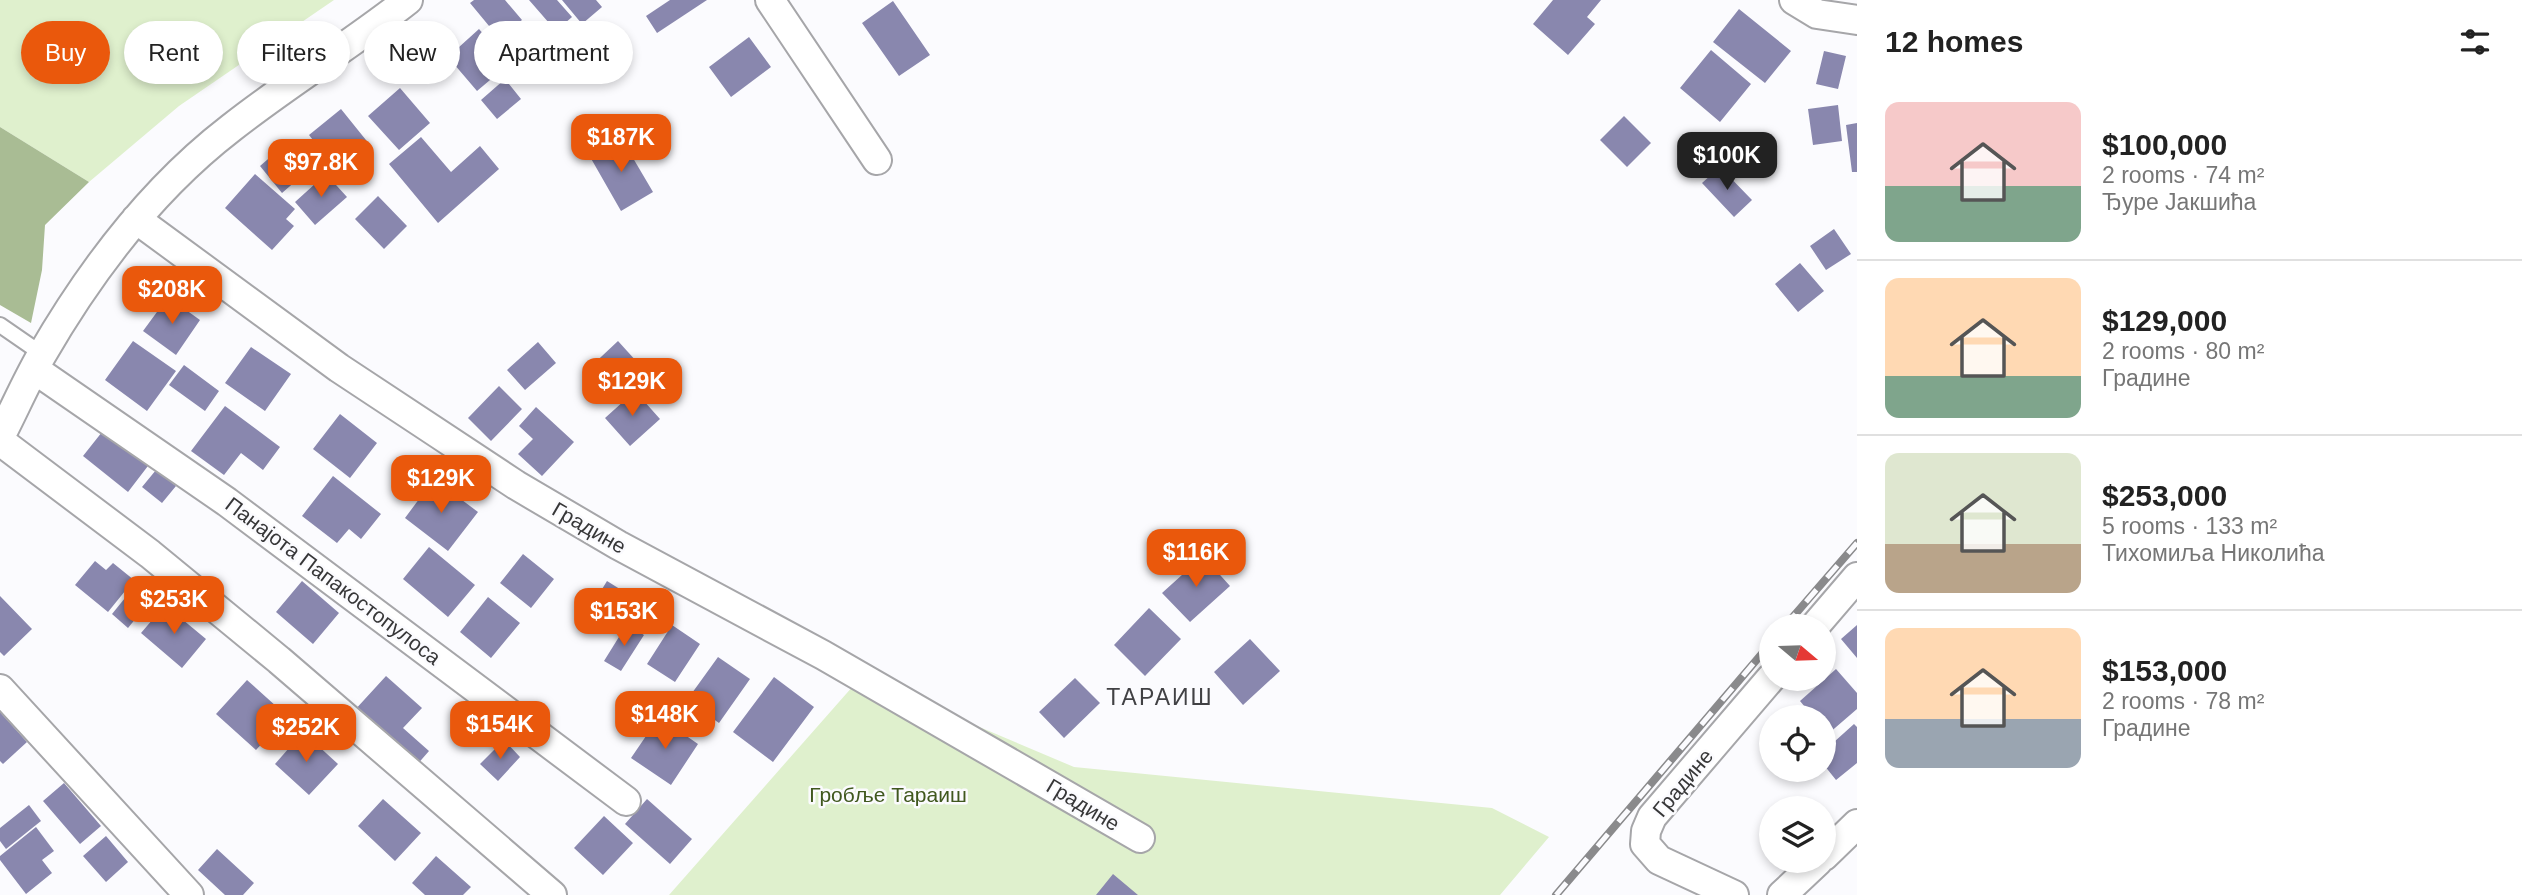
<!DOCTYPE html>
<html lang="en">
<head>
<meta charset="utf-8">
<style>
	body { margin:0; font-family:Arial,sans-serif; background:#f6f6f6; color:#222; height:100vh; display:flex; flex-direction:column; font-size:26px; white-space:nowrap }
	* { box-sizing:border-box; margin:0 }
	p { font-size:23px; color:#767676 }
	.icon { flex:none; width:38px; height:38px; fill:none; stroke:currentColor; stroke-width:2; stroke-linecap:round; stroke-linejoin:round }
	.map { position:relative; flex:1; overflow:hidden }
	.side { display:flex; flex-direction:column; background:#fff; width:665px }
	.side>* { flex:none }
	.banner { position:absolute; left:21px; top:21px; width:665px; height:63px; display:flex; gap:14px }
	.needle { width:46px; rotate:109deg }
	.controls { position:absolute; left:1759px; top:614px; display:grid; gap:14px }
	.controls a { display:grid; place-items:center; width:77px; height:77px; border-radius:50%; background:#fff; box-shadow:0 4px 10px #0003; font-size:35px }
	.price { position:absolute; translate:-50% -60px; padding:0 16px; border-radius:14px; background:#ea580c; color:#fff; font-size:23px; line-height:46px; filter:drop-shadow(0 2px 4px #0008) }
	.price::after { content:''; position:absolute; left:50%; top:42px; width:21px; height:16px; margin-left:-10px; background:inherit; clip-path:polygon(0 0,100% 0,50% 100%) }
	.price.active { background:#222; color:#fff }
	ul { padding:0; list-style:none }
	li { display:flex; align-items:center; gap:21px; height:175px; padding:0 28px }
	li+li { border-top:2px solid #e0e0e0 }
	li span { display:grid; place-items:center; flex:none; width:196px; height:140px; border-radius:14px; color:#555 }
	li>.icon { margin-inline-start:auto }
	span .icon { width:84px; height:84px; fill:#fffc; stroke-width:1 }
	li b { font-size:30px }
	h2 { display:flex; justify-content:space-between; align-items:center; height:84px; padding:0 28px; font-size:30px }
	.tag { padding:0 24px; border-radius:32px; background:#fff; box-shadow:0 4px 10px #0003; font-size:24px; line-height:63px }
	.tag.active { background:#ea580c; color:#fff }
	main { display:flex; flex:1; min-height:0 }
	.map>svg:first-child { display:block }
	.green { fill:#dff0cd }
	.forest { fill:#a9bc94 }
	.building { fill:#8987ae }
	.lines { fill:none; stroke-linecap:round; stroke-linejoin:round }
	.lane-casing { stroke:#a6a6a9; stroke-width:18 }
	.street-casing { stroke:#a6a6a9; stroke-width:32 }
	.lane { stroke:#fff; stroke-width:14 }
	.street { stroke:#fff; stroke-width:28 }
	.rail-casing { stroke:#8a8a8c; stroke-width:8 }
	.rail { stroke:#fbfbfe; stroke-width:5; stroke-dasharray:16; stroke-linecap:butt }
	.labels { text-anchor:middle; stroke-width:5; stroke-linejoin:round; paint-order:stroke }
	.street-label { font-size:21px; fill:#373738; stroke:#fbfbfe }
	.park-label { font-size:21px; fill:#40581e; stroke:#fbfbfe }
	.neighbourhood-label { font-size:23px; letter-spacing:2px; fill:#414144; stroke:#fbfbfe }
</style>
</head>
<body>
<main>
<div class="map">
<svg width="1857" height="895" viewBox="0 0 1857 895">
	<rect width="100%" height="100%" fill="#fbfbfe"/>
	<path class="green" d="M 0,0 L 334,0 L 179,106 L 89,182 L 0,127 Z
		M 861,677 L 1074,767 L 1492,808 L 1549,837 L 1500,895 L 669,895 Z"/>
	<path class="forest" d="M 0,127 L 89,182 L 45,225 L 42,270 L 31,323 L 0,305 Z"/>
	<path class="building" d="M 474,0 L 505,0 L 522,20 L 499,38 L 470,3 Z
		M 529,0 L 557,0 L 572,17 L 556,31 Z
		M 562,0 L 596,0 L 602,7 L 582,24 Z
		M 670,0 L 707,0 L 657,33 L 646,16 Z
		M 1553,0 L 1601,0 L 1587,17 L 1595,24 L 1568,55 L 1533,24 Z
		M 893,1 L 930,55 L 899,76 L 862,23 Z
		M 1739,9 L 1791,51 L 1765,83 L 1713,42 Z
		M 479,29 L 509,64 L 477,91 L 448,57 Z
		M 749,37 L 771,67 L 731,97 L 709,67 Z
		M 1711,50 L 1751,84 L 1720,122 L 1680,88 Z
		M 1824,51 L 1846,56 L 1838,89 L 1816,84 Z
		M 505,79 L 521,99 L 497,119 L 481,100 Z
		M 400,88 L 430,123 L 399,150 L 368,116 Z
		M 1838,105 L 1842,141 L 1813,145 L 1808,109 Z
		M 341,109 L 370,145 L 338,172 L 309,135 Z
		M 1624,116 L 1651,143 L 1627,167 L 1600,140 Z
		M 1857,123 L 1857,172 L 1852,172 L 1846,125 Z
		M 620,136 L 653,192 L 621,211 L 589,155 Z
		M 421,137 L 451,172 L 480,146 L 499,169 L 438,223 L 389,164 Z
		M 294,139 L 316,167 L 299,181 L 277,153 Z
		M 275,153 L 297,180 L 282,193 L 260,166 Z
		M 1720,167 L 1752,200 L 1734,217 L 1702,183 Z
		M 255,174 L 295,209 L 286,219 L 294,226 L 272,250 L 225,208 Z
		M 326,174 L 347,197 L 315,225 L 295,202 Z
		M 378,196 L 407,226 L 384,249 L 355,219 Z
		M 1834,229 L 1851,254 L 1826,270 L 1810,246 Z
		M 1800,263 L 1824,291 L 1798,312 L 1775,284 Z
		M 168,297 L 200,320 L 176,355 L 143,331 Z
		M 133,341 L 176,371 L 147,411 L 105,380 Z
		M 618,341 L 647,373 L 614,402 L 586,371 Z
		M 538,342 L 556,363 L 525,390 L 507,370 Z
		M 251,347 L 291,374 L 265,411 L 225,383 Z
		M 184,365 L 219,391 L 205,411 L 169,385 Z
		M 499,386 L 522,409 L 491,441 L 468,418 Z
		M 635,391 L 660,419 L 630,446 L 605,418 Z
		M 225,406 L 280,447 L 263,470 L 241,453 L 224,475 L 191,451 Z
		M 536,407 L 574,442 L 542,476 L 518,454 L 533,439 L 519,426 Z
		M 340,414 L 377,443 L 350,478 L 313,449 Z
		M 106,427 L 151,462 L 128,492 L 83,456 Z
		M 156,470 L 176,486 L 162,503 L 142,487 Z
		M 333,476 L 381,514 L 361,539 L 349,529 L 337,543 L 302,516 Z
		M 434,479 L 478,512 L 448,551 L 405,518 Z
		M 429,547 L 475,585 L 448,617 L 403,579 Z
		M 523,554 L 554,579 L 531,608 L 500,583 Z
		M 1203,556 L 1230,586 L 1190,622 L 1162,593 Z
		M 95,561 L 106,570 L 113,563 L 134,580 L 108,612 L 75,585 Z
		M 302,581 L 339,613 L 313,644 L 276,612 Z
		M 607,581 L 639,601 L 620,632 L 588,612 Z
		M 138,582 L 154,596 L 128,628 L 112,614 Z
		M 0,596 L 32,629 L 4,656 L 0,652 Z
		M 488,597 L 520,623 L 491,658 L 460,632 Z
		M 165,605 L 206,639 L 182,668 L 141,633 Z
		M 1149,608 L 1181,639 L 1145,676 L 1114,645 Z
		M 627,624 L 644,635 L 621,671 L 604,661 Z
		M 672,625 L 700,644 L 675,682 L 647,664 Z
		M 1857,625 L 1857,658 L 1841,639 Z
		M 1250,639 L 1280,671 L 1243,705 L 1214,672 Z
		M 718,657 L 750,679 L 719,723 L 687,700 Z
		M 1836,669 L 1857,693 L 1857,709 L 1828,734 L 1824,729 L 1824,718 L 1814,718 L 1800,701 Z
		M 386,676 L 422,708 L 403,728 L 429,751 L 415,767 L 353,712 Z
		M 774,677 L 814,707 L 773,762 L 733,732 Z
		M 1075,678 L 1100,703 L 1064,738 L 1039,712 Z
		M 247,680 L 287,716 L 256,750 L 216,714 Z
		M 0,712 L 27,742 L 3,764 L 0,761 Z
		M 659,717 L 698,744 L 671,785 L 631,758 Z
		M 1854,724 L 1857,727 L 1857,763 L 1836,780 L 1824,765 L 1824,751 Z
		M 303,732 L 338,764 L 309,795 L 275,764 Z
		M 504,740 L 520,757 L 498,781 L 480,764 Z
		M 64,783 L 101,826 L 80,844 L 43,801 Z
		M 383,799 L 421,833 L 395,861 L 358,826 Z
		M 647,799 L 692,839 L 670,864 L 625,824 Z
		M 29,805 L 41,821 L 6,849 L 0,841 L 0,828 Z
		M 604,816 L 633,843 L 603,875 L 574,848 Z
		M 36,827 L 54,851 L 42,860 L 52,873 L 26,894 L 0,860 L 0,856 Z
		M 106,836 L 128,862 L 106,882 L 83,856 Z
		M 217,849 L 254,883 L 243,895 L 225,895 L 198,870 Z
		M 436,856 L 471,887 L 463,895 L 425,895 L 412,883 Z
		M 1113,874 L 1138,895 L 1096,895 Z"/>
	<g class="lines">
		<defs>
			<path id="lane" d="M 0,325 L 42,354"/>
			<path id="street" d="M 770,0 L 877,160
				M 1794,0 L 1817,14 L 1857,20
				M 136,219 L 339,368 L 516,485 L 618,545 L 823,655 L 1140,838
				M 34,369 L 227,502 L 626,801
				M 0,437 C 14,410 26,382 41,356 C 90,271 153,188 231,128 C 288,83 351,45 408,0
				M 0,441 L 150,554 L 279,660 L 552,895
				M 1815,626 L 1857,577
				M 0,689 L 189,895
				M 1824,856 L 1857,824
				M 1734,895 L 1659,860 L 1645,844 L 1646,831 L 1652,817 L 1771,678
				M 1782,895 L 1818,861"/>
		</defs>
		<use href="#lane" class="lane-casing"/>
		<use href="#street" class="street-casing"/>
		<use href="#lane" class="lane"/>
		<use href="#street" class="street"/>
		<defs>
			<path id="rail" d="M 1785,626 L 1857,543
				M 1556,895 L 1771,643"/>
		</defs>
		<use href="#rail" class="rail-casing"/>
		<use href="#rail" class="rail"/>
	</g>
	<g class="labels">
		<g class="street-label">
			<text transform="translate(589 528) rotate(30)" y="7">Градине</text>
			<text transform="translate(333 581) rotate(37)" y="7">Панајота Папакостопулоса</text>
			<text transform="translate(1683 783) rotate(-50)" y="7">Градине</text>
			<text transform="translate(1083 805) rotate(31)" y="7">Градине</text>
		</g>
		<g class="park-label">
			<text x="888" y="802">Гробље Тараиш</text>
		</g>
		<g class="neighbourhood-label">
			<text x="1160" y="705">ТАРАИШ</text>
		</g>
	</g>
</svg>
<div class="controls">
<a><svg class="needle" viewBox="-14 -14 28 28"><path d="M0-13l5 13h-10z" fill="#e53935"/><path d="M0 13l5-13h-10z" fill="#767676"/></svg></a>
<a><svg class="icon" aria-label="locate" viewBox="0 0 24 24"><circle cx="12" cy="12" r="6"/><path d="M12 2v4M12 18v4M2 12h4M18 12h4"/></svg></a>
<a><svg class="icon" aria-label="layers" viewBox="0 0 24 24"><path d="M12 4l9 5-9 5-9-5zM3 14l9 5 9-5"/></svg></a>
</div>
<b class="price" style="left:621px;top:174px">$187K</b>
<b class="price active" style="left:1727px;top:192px">$100K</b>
<b class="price" style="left:321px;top:199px">$97.8K</b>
<b class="price" style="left:172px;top:326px">$208K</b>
<b class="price" style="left:632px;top:418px">$129K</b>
<b class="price" style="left:441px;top:515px">$129K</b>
<b class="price" style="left:1196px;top:589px">$116K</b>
<b class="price" style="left:174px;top:636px">$253K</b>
<b class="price" style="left:624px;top:648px">$153K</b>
<b class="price" style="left:665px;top:751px">$148K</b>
<b class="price" style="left:500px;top:761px">$154K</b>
<b class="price" style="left:306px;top:764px">$252K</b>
<div class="banner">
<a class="tag active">Buy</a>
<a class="tag">Rent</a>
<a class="tag">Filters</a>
<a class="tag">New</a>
<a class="tag">Apartment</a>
</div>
</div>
<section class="side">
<h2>12 homes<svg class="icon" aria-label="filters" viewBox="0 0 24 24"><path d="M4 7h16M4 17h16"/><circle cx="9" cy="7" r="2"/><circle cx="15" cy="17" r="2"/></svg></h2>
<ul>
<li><span style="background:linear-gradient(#f6c9c9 60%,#7fa58c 0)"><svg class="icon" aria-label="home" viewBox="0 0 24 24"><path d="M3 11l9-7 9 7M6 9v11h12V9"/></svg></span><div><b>$100,000</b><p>2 rooms · 74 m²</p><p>Ђуре Јакшића</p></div></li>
<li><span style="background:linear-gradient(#ffd9b3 70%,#7fa58c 0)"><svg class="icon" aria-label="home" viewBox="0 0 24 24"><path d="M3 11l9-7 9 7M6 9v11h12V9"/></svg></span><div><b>$129,000</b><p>2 rooms · 80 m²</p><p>Градине</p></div></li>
<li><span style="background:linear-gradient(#dfe7d0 65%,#b9a48a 0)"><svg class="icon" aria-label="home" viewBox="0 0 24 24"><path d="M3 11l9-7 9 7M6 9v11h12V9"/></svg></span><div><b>$253,000</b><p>5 rooms · 133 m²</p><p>Тихомиља Николића</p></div></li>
<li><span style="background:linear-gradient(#ffd9b3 65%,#9aa5b1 0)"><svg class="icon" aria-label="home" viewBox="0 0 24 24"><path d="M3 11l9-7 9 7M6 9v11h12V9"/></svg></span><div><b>$153,000</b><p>2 rooms · 78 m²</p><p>Градине</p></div></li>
</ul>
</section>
</main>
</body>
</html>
